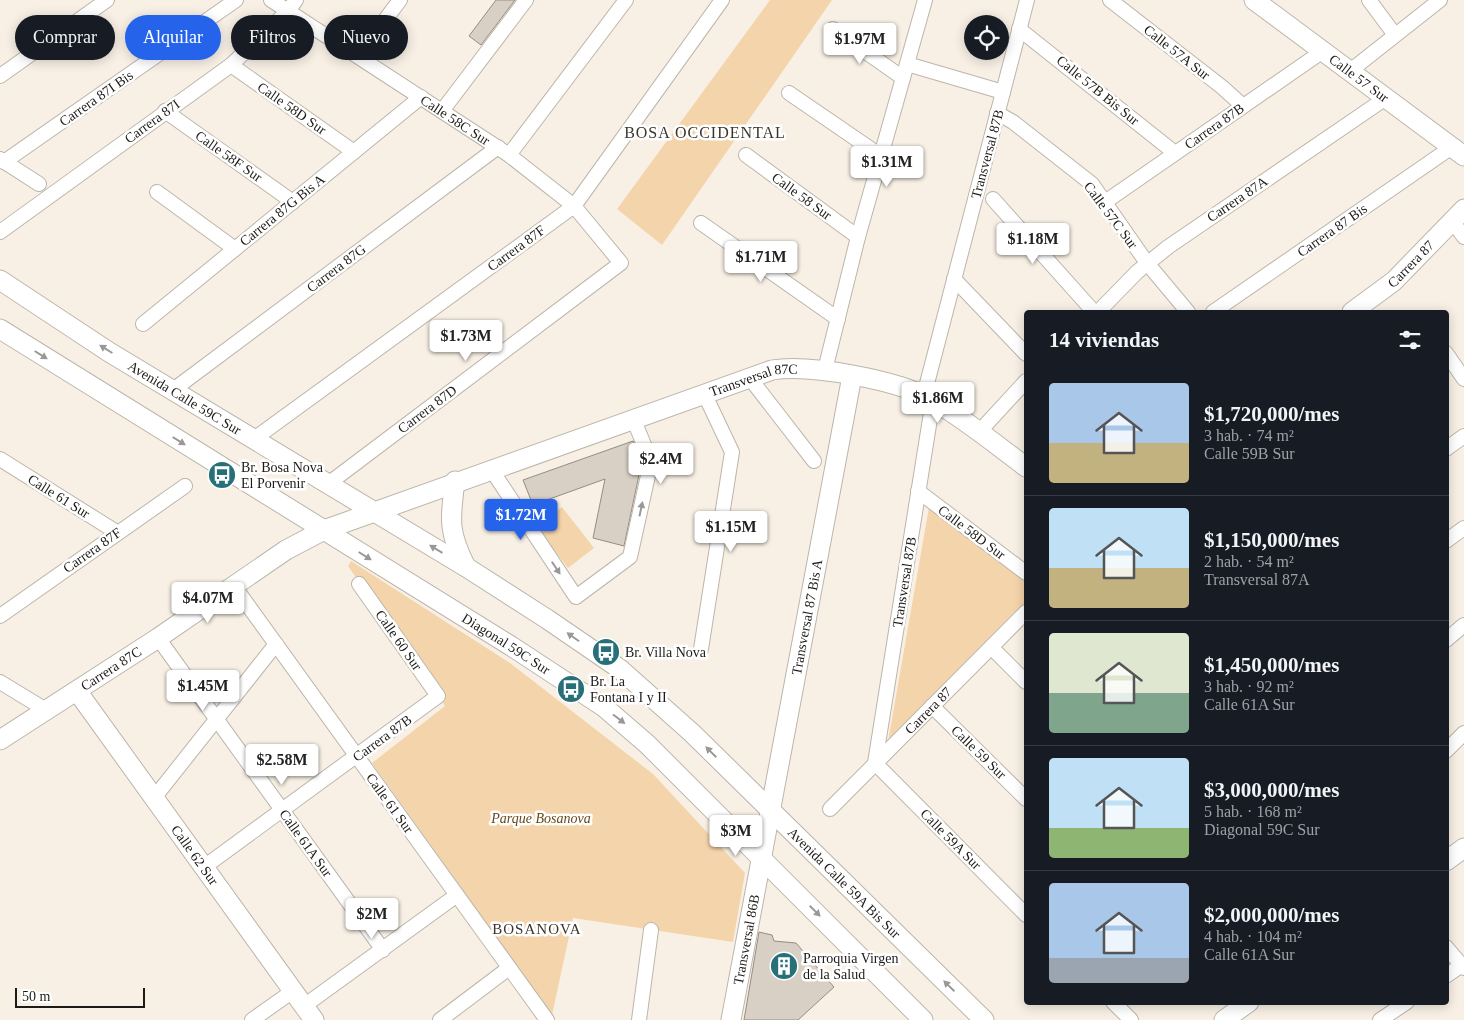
<!DOCTYPE html>
<html lang="es">
<head>
<meta charset="utf-8">
<style>
	body { margin:0; font-family:Georgia,serif; background:#20242c; color:#f1f3f6; height:100vh; display:flex; flex-direction:column; font-size:19px; white-space:nowrap }
	* { box-sizing:border-box; margin:0 }
	p { font-size:16px; color:#9ea1a6 }
	.icon { flex:none; width:28px; height:28px; fill:none; stroke:currentColor; stroke-width:2; stroke-linecap:round; stroke-linejoin:round }
	.map { position:relative; flex:1; overflow:hidden }
	.panel { position:absolute; left:1024px; top:310px; width:425px; height:695px; display:flex; flex-direction:column; background:#171b24; border-radius:5px; box-shadow:0 2px 12px #0003 }
	.panel>* { flex:none }
	.guide { position:absolute; left:15px; top:15px; width:475px; height:45px; display:flex; gap:10px }
	.buttons { position:absolute; left:964px; top:15px; display:grid; gap:10px }
	.buttons a { display:grid; place-items:center; width:45px; height:45px; border-radius:50%; background:#171b24; box-shadow:0 2px 12px #0003; font-size:25px }
	.scale { position:absolute; left:15px; bottom:12px; width:130px; box-sizing:border-box; padding-left:5px; border:2px solid #1d1b17; border-top:0; font-size:14px; line-height:18px; white-space:nowrap; color:#1d1b17; -webkit-text-stroke:4px #fff; paint-order:stroke }
	.price { position:absolute; translate:-50% -42px; padding:0 11px; border-radius:5px; background:#fff; color:#222; font-size:16px; line-height:32px; filter:drop-shadow(0 1px 2px #0008) }
	.price::after { content:''; position:absolute; left:50%; top:30px; width:15px; height:11px; margin-left:-8px; background:inherit; clip-path:polygon(0 0,100% 0,50% 100%) }
	.price.current { background:#2563eb; color:#fff }
	ul { padding:0; list-style:none }
	li { display:flex; align-items:center; gap:15px; height:125px; padding:0 25px }
	li+li { border-top:1px solid #363941 }
	li span { display:grid; place-items:center; flex:none; width:140px; height:100px; border-radius:5px; color:#555 }
	li>.icon { margin-inline-start:auto }
	span .icon { width:60px; height:60px; fill:#fffc; stroke-width:1 }
	li b { font-size:21px }
	h2 { display:flex; justify-content:space-between; align-items:center; height:60px; padding:0 25px; font-size:21px }
	.pill { padding:0 18px; border-radius:22px; background:#171b24; box-shadow:0 2px 12px #0003; font-size:18px; line-height:45px }
	.pill.current { background:#2563eb; color:#fff }
	.map>svg:first-child { display:block }
	.green { fill:#f4d4aa }
	.building { fill:#d8d0c5; stroke:#948d83 }
	.lines { fill:none; stroke-linecap:round; stroke-linejoin:round }
	.street-casing { stroke:#bcb5ab; stroke-width:16 }
	.secondary-casing { stroke:#bcb5ab; stroke-width:21 }
	.street { stroke:#fff; stroke-width:14 }
	.secondary { stroke:#fff; stroke-width:19 }
	.oneway { fill:#999897 }
	.labels { text-anchor:middle; stroke-width:5; stroke-linejoin:round; paint-order:stroke }
	.street-label { font-size:14px; fill:#1d1b17; stroke:#fff }
	.poi-label { font-size:14px; fill:#1d1b17; stroke:#fff; text-anchor:start }
	.park-label { font-size:14px; font-style:italic; fill:#674819; stroke:#fff }
	.neighbourhood-label { font-size:15px; letter-spacing:1px; fill:#3b352c; stroke:#fff }
	.quarter-label { font-size:16px; letter-spacing:1px; fill:#3b352c; stroke:#fff }
</style>
</head>
<body>
<div class="map">
<svg width="1464" height="1020" viewBox="0 0 1464 1020">
	<rect width="100%" height="100%" fill="#f8f0e5"/>
	<path class="green" d="M 770,0 L 832,0 L 662,245 L 617,209 Z
		M 562,507 L 594,548 L 568,568 L 536,526 Z
		M 929,507 L 1026,577 L 1026,603 L 888,742 Z
		M 351,561 L 510,663 L 653,774 L 745,873 L 733,942 L 573,918 L 552,1015 L 372,763 L 445,706 L 348,566 Z"/>
	<path class="building" d="M 496,0 L 515,0 L 481,45 L 469,36 Z
		M 633,441 L 638,454 L 640,470 L 624,546 L 593,538 L 605,479 L 533,505 L 523,480 Z
		M 759,932 L 772,935 L 774,941 L 796,943 L 834,987 L 798,1020 L 744,1020 Z"/>
	<g class="lines">
		<defs>
			<g id="street">
				<path id="s1" d="M 271,0 L 509,155 L 574,206 L 621,263 L 328,484"/>
				<path d="M 1110,0 L 1222,87 L 1243,106"/>
				<path d="M 1369,0 L 1395,35"/>
				<path d="M 833,29 L 903,78"/>
				<path d="M 1019,29 L 1175,153"/>
				<path d="M 358,56 L 400,0"/>
				<path d="M 907,64 L 1003,92"/>
				<path d="M 231,65 L 354,152"/>
				<path d="M 1350,71 L 1440,0"/>
				<path d="M 0,76 L 107,0"/>
				<path d="M 789,93 L 881,156"/>
				<path d="M 165,111 L 293,202"/>
				<path d="M 442,111 L 526,0"/>
				<path d="M 997,113 L 1013,122 L 1092,184 L 1147,263 L 1188,312"/>
				<path d="M 509,155 L 626,0"/>
				<path d="M 746,155 L 858,237"/>
				<path d="M 0,159 L 39,184"/>
				<path d="M 4,162 L 236,0"/>
				<path d="M 157,192 L 235,249"/>
				<path d="M 993,199 L 1094,312"/>
				<path d="M 1105,202 L 1323,51"/>
				<path d="M 1453,222 L 1464,237"/>
				<path d="M 701,223 L 838,319"/>
				<path d="M 0,232 L 231,65 L 288,11 L 296,0"/>
				<path d="M 954,279 L 1026,354"/>
				<path d="M 1098,312 L 1137,272 L 1168,247 L 1386,98"/>
				<path d="M 1213,312 L 1452,147"/>
				<path d="M 143,324 L 421,97"/>
				<path d="M 1446,353 L 1464,379"/>
				<path d="M 825,370 L 858,237 L 925,0"/>
				<path d="M 749,377 L 814,461"/>
				<path d="M 173,390 L 498,147"/>
				<path d="M 924,395 L 1027,0"/>
				<path d="M 933,400 L 875,763 L 1026,915"/>
				<path d="M 979,432 L 1026,381"/>
				<path d="M 254,439 L 574,206 L 722,0"/>
				<path d="M 1446,449 L 1464,436"/>
				<path d="M 0,459 L 118,533"/>
				<path d="M 491,469 L 576,597 L 630,557 L 649,471 L 647,452 L 633,418"/>
				<path d="M 918,491 L 1026,573"/>
				<path d="M 1446,541 L 1464,528"/>
				<path d="M 234,586 L 547,1020"/>
				<path d="M 0,616 L 185,486"/>
				<path d="M 158,638 L 383,950"/>
				<path d="M 1446,640 L 1464,625"/>
				<path d="M 991,647 L 1026,682"/>
				<path d="M 701,649 L 732,452 L 704,393"/>
				<path d="M 0,682 L 46,710"/>
				<path d="M 932,706 L 1026,799"/>
				<path d="M 1446,751 L 1464,733"/>
				<path d="M 154,798 L 276,644"/>
				<path id="s2" d="M 830,809 L 1026,612"/>
				<path d="M 204,867 L 438,696 L 359,584"/>
				<path d="M 1446,947 L 1464,968"/>
				<path d="M 1446,976 L 1462,965"/>
				<path d="M 1113,1002 L 1131,1020"/>
				<path d="M 304,1006 L 457,895"/>
				<path d="M 252,1020 L 293,991"/>
				<path d="M 440,1020 L 509,968"/>
				<path d="M 639,1020 L 651,930"/>
				<path d="M 1380,1020 L 1407,1002"/>
			</g>
			<g id="secondary">
				<path id="s3" d="M 1254,0 L 1464,156"/>
				<path id="s4" d="M 0,280 L 109,352 L 466,567 L 547,619 L 620,669 L 692,733 L 984,1020"/>
				<path id="s5" d="M 1352,312 L 1394,281 L 1464,209"/>
				<path id="s6" d="M 0,329 L 511,646 L 604,707 L 647,744 L 923,1020"/>
				<path d="M 455,481 C 450,520 448,532 466,567"/>
				<path id="s7" d="M 77,691 L 314,1020"/>
				<path id="s8" d="M 0,740 L 158,638 L 286,550 L 324,530 L 772,370 C 810,364 899,380 932,400 C 965,419 995,444 1026,467"/>
				<path d="M 1446,861 L 1464,848"/>
				<path id="s9" d="M 731,1020 L 852,376"/>
				<path d="M 1224,1020 L 1249,1002"/>
			</g>
		</defs>
		<use href="#street" class="street-casing"/>
		<use href="#secondary" class="secondary-casing"/>
		<use href="#street" class="street"/>
		<use href="#secondary" class="secondary"/>
	</g>
	<defs><path id="oneway-solid" d="M-6-.8H1V-3.2L6.5 0L1 3.2V.8H-6Z" transform="scale(1.25)"/></defs>
	<g class="oneway">
		<use href="#oneway-solid" transform="translate(106 349) rotate(-148)"/>
		<use href="#oneway-solid" transform="translate(41 355) rotate(32)"/>
		<use href="#oneway-solid" transform="translate(179 441) rotate(32)"/>
		<use href="#oneway-solid" transform="translate(641 509) rotate(-78)"/>
		<use href="#oneway-solid" transform="translate(436 549) rotate(-149)"/>
		<use href="#oneway-solid" transform="translate(365 556) rotate(32)"/>
		<use href="#oneway-solid" transform="translate(556 568) rotate(56)"/>
		<use href="#oneway-solid" transform="translate(573 637) rotate(-145)"/>
		<use href="#oneway-solid" transform="translate(619 719) rotate(37)"/>
		<use href="#oneway-solid" transform="translate(711 752) rotate(-135)"/>
		<use href="#oneway-solid" transform="translate(815 911) rotate(45)"/>
		<use href="#oneway-solid" transform="translate(949 986) rotate(-136)"/>
	</g>
	<defs>
		<symbol id="bus-disc" viewBox="-11 -11 22 22"><circle r="9.5" fill="#277079" stroke="#fff"/><path d="M-5-6H5V4H4V6H2V4H-2V6H-4V4H-5ZM-3.5-4V0h7V-4ZM-3.5 1.2v1.5H-2V1.2ZM2 1.2v1.5H3.5V1.2Z" fill="#fff"/></symbol>
		<symbol id="building-disc" viewBox="-11 -11 22 22"><circle r="9.5" fill="#277079" stroke="#fff"/><path d="M-4-6H4V6H1V3H-1V6H-4ZM-2.5-4.3h1.7v1.8h-1.7ZM.8-4.3h1.7v1.8H.8ZM-2.5-1h1.7V.8h-1.7ZM.8-1h1.7V.8H.8Z" fill="#fff"/></symbol>
	</defs>
	<g fill-rule="evenodd">
		<use href="#bus-disc" x="206" y="459" width="32" height="32"/>
		<use href="#bus-disc" x="590" y="636" width="32" height="32"/>
		<use href="#bus-disc" x="555" y="673" width="32" height="32"/>
		<use href="#building-disc" x="768" y="950" width="32" height="32"/>
	</g>
	<g class="labels">
		<g class="street-label">
			<text transform="translate(1177 52) rotate(38)" y="5">Calle 57A Sur</text>
			<text dy="5" stroke="none"><textPath href="#s3" startOffset="131">Calle 57 Sur</textPath></text>
			<text transform="translate(1098 90) rotate(39)" y="5">Calle 57B Bis Sur</text>
			<text transform="translate(96 98) rotate(-35)" y="5">Carrera 87I Bis</text>
			<text transform="translate(292 108) rotate(35)" y="5">Calle 58D Sur</text>
			<text dy="5" stroke="none"><textPath href="#s1" startOffset="220">Calle 58C Sur</textPath></text>
			<text transform="translate(152 121) rotate(-36)" y="5">Carrera 87I</text>
			<text transform="translate(1214 126) rotate(-35)" y="5">Carrera 87B</text>
			<text transform="translate(987 154) rotate(-75)" y="5">Transversal 87B</text>
			<text transform="translate(229 156) rotate(35)" y="5">Calle 58F Sur</text>
			<text transform="translate(802 196) rotate(36)" y="5">Calle 58 Sur</text>
			<text transform="translate(1237 199) rotate(-34)" y="5">Carrera 87A</text>
			<text transform="translate(282 210) rotate(-39)" y="5">Carrera 87G Bis A</text>
			<text transform="translate(1111 215) rotate(53)" y="5">Calle 57C Sur</text>
			<text transform="translate(1332 230) rotate(-35)" y="5">Carrera 87 Bis</text>
			<text transform="translate(516 248) rotate(-36)" y="5">Carrera 87F</text>
			<text dy="5" stroke="none"><textPath href="#s5" startOffset="76">Carrera 87</textPath></text>
			<text transform="translate(336 268) rotate(-37)" y="5">Carrera 87G</text>
			<text dy="5" stroke="none"><textPath href="#s8" startOffset="842">Transversal 87C</textPath></text>
			<text dy="5" stroke="none"><textPath href="#s4" startOffset="219">Avenida Calle 59C Sur</textPath></text>
			<text transform="translate(427 409) rotate(-37)" y="5">Carrera 87D</text>
			<text transform="translate(59 496) rotate(32)" y="5">Calle 61 Sur</text>
			<text transform="translate(972 532) rotate(37)" y="5">Calle 58D Sur</text>
			<text transform="translate(92 550) rotate(-35)" y="5">Carrera 87F</text>
			<text transform="translate(904 582) rotate(-81)" y="5">Transversal 87B</text>
			<text dy="5" stroke="none"><textPath href="#s9" startOffset="410">Transversal 87 Bis A</textPath></text>
			<text transform="translate(399 640) rotate(55)" y="5">Calle 60 Sur</text>
			<text dy="5" stroke="none"><textPath href="#s6" startOffset="596">Diagonal 59C Sur</textPath></text>
			<text dy="5" stroke="none"><textPath href="#s8" startOffset="132">Carrera 87C</textPath></text>
			<text dy="5" stroke="none"><textPath href="#s2" startOffset="139">Carrera 87</textPath></text>
			<text transform="translate(382 738) rotate(-36)" y="5">Carrera 87B</text>
			<text transform="translate(979 752) rotate(44)" y="5">Calle 59 Sur</text>
			<text transform="translate(390 803) rotate(54)" y="5">Calle 61 Sur</text>
			<text transform="translate(951 839) rotate(45)" y="5">Calle 59A Sur</text>
			<text transform="translate(306 843) rotate(54)" y="5">Calle 61A Sur</text>
			<text dy="5" stroke="none"><textPath href="#s7" startOffset="202">Calle 62 Sur</textPath></text>
			<text dy="5" stroke="none"><textPath href="#s4" startOffset="1042">Avenida Calle 59A Bis Sur</textPath></text>
			<text dy="5" stroke="none"><textPath href="#s9" startOffset="82">Transversal 86B</textPath></text>
		</g>
		<g class="poi-label">
			<text x="241" y="472">Br. Bosa Nova<tspan x="241" dy="16">El Porvenir</tspan></text>
			<text x="625" y="657">Br. Villa Nova</text>
			<text x="590" y="686">Br. La<tspan x="590" dy="16">Fontana I y II</tspan></text>
			<text x="803" y="963">Parroquia Virgen<tspan x="803" dy="16">de la Salud</tspan></text>
		</g>
		<g class="park-label">
			<text x="541" y="823">Parque Bosanova</text>
		</g>
		<g class="neighbourhood-label">
			<text x="537" y="934">BOSANOVA</text>
		</g>
		<g class="quarter-label">
			<text x="705" y="138">BOSA OCCIDENTAL</text>
		</g>
	</g>
</svg>
<div class="buttons">
<a><svg class="icon" aria-label="locate" viewBox="0 0 24 24"><circle cx="12" cy="12" r="6"/><path d="M12 2v4M12 18v4M2 12h4M18 12h4"/></svg></a>
</div>
<div class="scale">50 m</div>
<b class="price" style="left:860px;top:65px">$1.97M</b>
<b class="price" style="left:887px;top:188px">$1.31M</b>
<b class="price" style="left:1033px;top:265px">$1.18M</b>
<b class="price" style="left:761px;top:283px">$1.71M</b>
<b class="price" style="left:466px;top:362px">$1.73M</b>
<b class="price" style="left:938px;top:424px">$1.86M</b>
<b class="price" style="left:661px;top:485px">$2.4M</b>
<b class="price current" style="left:521px;top:541px">$1.72M</b>
<b class="price" style="left:731px;top:553px">$1.15M</b>
<b class="price" style="left:208px;top:624px">$4.07M</b>
<b class="price" style="left:203px;top:712px">$1.45M</b>
<b class="price" style="left:282px;top:786px">$2.58M</b>
<b class="price" style="left:736px;top:857px">$3M</b>
<b class="price" style="left:372px;top:940px">$2M</b>
<div class="guide">
<a class="pill">Comprar</a>
<a class="pill current">Alquilar</a>
<a class="pill">Filtros</a>
<a class="pill">Nuevo</a>
</div>
<section class="panel">
<h2>14 viviendas<svg class="icon" aria-label="filters" viewBox="0 0 24 24"><path d="M4 7h16M4 17h16"/><circle cx="9" cy="7" r="2"/><circle cx="15" cy="17" r="2"/></svg></h2>
<ul>
<li><span style="background:linear-gradient(#a9c7e8 60%,#c2b280 0)"><svg class="icon" aria-label="home" viewBox="0 0 24 24"><path d="M3 11l9-7 9 7M6 9v11h12V9"/></svg></span><div><b>$1,720,000/mes</b><p>3 hab. · 74 m²</p><p>Calle 59B Sur</p></div></li>
<li><span style="background:linear-gradient(#bfe0f5 60%,#c2b280 0)"><svg class="icon" aria-label="home" viewBox="0 0 24 24"><path d="M3 11l9-7 9 7M6 9v11h12V9"/></svg></span><div><b>$1,150,000/mes</b><p>2 hab. · 54 m²</p><p>Transversal 87A</p></div></li>
<li><span style="background:linear-gradient(#dfe7d0 60%,#7fa58c 0)"><svg class="icon" aria-label="home" viewBox="0 0 24 24"><path d="M3 11l9-7 9 7M6 9v11h12V9"/></svg></span><div><b>$1,450,000/mes</b><p>3 hab. · 92 m²</p><p>Calle 61A Sur</p></div></li>
<li><span style="background:linear-gradient(#bfe0f5 70%,#8fb573 0)"><svg class="icon" aria-label="home" viewBox="0 0 24 24"><path d="M3 11l9-7 9 7M6 9v11h12V9"/></svg></span><div><b>$3,000,000/mes</b><p>5 hab. · 168 m²</p><p>Diagonal 59C Sur</p></div></li>
<li><span style="background:linear-gradient(#a9c7e8 75%,#9aa5b1 0)"><svg class="icon" aria-label="home" viewBox="0 0 24 24"><path d="M3 11l9-7 9 7M6 9v11h12V9"/></svg></span><div><b>$2,000,000/mes</b><p>4 hab. · 104 m²</p><p>Calle 61A Sur</p></div></li>
</ul>
</section>
</div>
</body>
</html>
